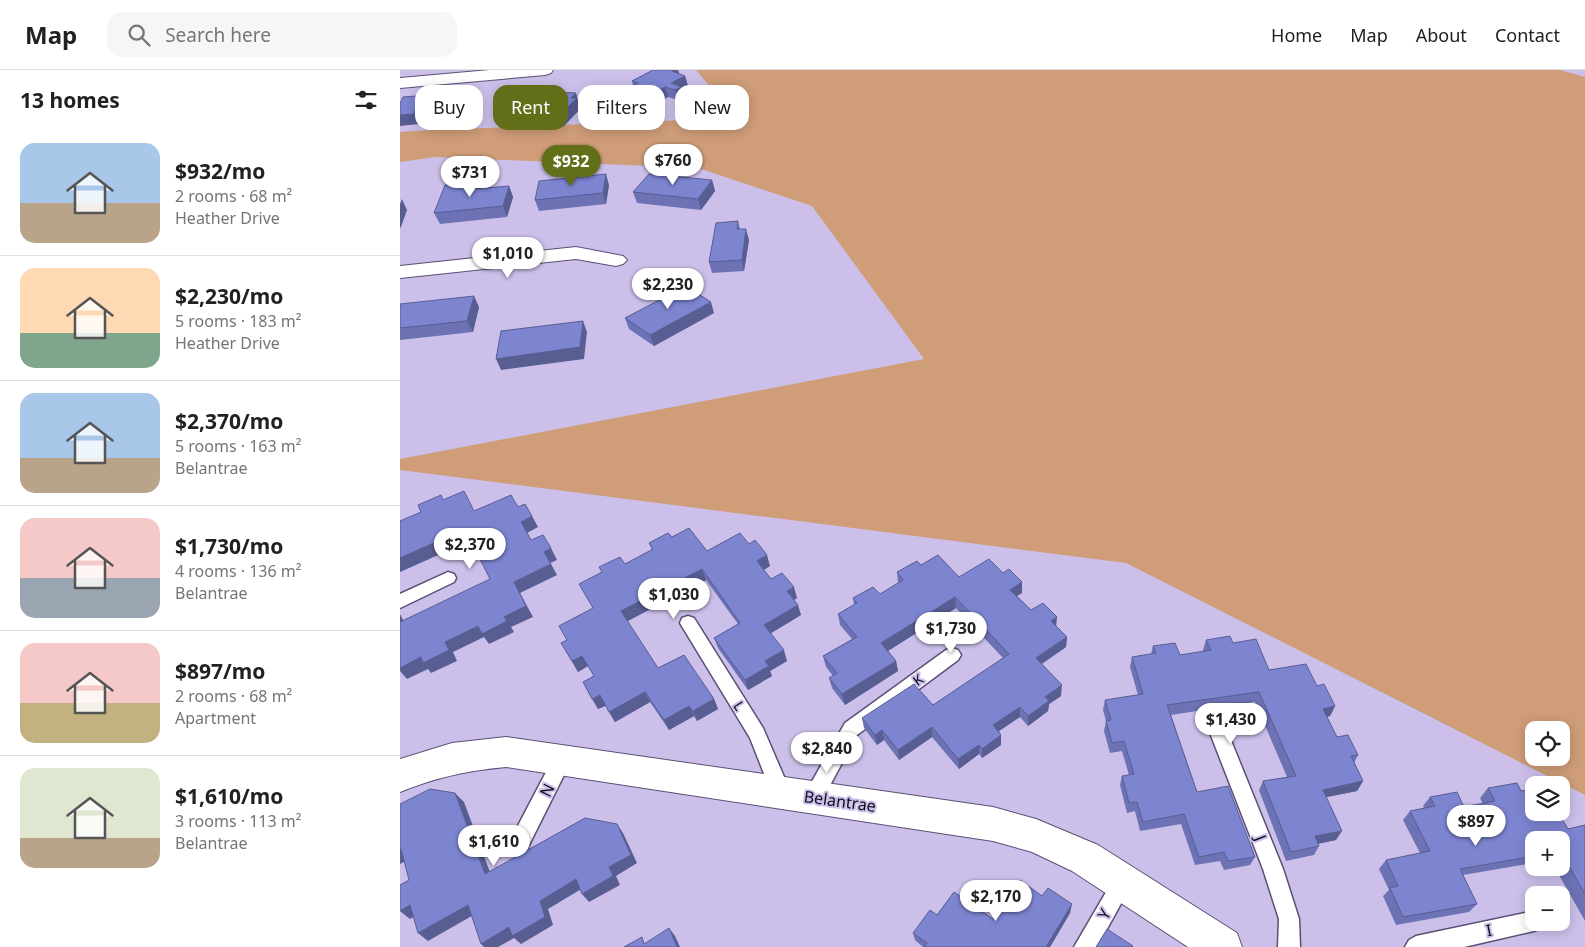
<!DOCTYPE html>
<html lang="en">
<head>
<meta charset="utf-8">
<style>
	body { margin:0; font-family:"Noto Sans",sans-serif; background:#f6f6f6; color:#202124; height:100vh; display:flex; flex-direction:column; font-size:19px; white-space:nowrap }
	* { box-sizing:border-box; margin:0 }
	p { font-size:16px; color:#757577 }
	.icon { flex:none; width:28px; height:28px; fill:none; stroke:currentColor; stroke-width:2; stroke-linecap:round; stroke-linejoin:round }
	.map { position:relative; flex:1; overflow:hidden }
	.side { display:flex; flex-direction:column; background:#fff; width:400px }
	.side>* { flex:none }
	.hud { position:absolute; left:15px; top:15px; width:475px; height:45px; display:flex; gap:10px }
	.controls { position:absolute; left:1125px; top:651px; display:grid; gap:10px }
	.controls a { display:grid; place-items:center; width:45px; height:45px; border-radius:10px; background:#fff; box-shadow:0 2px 12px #0003; font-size:25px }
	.price { position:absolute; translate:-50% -42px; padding:0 11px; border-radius:18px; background:#fff; color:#222; font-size:16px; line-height:32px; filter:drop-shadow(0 1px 2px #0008) }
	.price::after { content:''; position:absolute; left:50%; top:30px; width:15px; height:11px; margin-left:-8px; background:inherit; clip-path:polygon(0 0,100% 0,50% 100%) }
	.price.current { background:#626e18; color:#fff }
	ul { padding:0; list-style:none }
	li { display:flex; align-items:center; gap:15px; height:125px; padding:0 20px }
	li+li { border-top:1px solid #e0e0e0 }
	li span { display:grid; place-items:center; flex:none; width:140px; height:100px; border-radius:15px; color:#555 }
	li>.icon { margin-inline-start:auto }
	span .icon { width:60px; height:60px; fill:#fffc; stroke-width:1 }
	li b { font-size:21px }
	h2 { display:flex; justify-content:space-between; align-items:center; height:60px; padding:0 20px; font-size:21px }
	.chip { padding:0 18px; border-radius:15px; background:#fff; box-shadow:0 2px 12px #0003; font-size:18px; line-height:45px }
	.chip.current { background:#626e18; color:#fff }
	header { display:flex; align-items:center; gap:30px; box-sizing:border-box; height:70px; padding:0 25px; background:#fff; border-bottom:1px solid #e0e0e0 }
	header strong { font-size:24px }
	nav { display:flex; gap:28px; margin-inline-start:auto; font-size:18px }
	.search { width:350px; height:45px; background:#f6f6f6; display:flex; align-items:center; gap:12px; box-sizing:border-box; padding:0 18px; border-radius:15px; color:#757577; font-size:19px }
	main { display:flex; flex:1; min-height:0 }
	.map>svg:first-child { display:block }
	.green { fill:#cf9d78; fill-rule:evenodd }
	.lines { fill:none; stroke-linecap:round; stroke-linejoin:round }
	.lane-casing { stroke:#5a4f74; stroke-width:3 }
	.street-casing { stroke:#5a4f74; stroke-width:2 }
	.lane { fill:#fff; fill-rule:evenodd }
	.street { fill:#fff; fill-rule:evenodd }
	.wall { fill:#6c72b4 }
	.shaded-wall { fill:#585d92 }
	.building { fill:#7d85d1; stroke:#585d92 }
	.labels { text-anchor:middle; stroke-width:4; stroke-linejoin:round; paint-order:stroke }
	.street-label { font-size:14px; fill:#0f0b19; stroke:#ccc0eb }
	.near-street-label { font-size:16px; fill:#0f0b19; stroke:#ccc0eb }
</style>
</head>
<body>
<header>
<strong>Map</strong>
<div class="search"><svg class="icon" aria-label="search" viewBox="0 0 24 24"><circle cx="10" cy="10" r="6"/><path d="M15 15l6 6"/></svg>Search here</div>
<nav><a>Home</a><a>Map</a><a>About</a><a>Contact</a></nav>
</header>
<main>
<section class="side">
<h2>13 homes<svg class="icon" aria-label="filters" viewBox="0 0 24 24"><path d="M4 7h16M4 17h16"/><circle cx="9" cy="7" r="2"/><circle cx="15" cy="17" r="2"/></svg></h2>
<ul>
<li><span style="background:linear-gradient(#a9c7e8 60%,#b9a48a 0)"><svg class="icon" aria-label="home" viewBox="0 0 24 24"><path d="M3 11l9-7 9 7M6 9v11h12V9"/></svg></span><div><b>$932/mo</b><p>2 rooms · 68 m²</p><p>Heather Drive</p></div></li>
<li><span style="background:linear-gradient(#ffd9b3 65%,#7fa58c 0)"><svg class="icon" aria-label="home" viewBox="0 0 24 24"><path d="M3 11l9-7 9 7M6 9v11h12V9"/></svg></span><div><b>$2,230/mo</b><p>5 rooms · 183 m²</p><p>Heather Drive</p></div></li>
<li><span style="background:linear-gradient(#a9c7e8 65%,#b9a48a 0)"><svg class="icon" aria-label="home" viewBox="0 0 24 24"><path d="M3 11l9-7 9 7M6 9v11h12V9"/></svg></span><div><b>$2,370/mo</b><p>5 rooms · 163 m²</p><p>Belantrae</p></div></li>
<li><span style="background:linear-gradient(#f6c9c9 60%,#9aa5b1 0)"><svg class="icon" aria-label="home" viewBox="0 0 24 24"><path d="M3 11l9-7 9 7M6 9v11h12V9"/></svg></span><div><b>$1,730/mo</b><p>4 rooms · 136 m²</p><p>Belantrae</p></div></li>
<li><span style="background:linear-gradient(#f6c9c9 60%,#c2b280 0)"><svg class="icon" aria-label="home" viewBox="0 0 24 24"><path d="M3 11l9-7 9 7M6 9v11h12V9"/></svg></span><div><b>$897/mo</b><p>2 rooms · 68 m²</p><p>Apartment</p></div></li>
<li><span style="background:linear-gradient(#dfe7d0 70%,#b9a48a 0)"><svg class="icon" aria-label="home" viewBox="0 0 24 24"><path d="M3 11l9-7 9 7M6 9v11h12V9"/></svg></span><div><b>$1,610/mo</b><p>3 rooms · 113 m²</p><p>Belantrae</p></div></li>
</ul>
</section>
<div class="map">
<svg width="1185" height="877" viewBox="0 0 1185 877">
	<rect width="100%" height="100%" fill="#ccc0eb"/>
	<path class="green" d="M 296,0 L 1160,0 L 1185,7 L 1185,725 L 726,493 L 0,400 L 0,389 L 524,289 L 412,136 L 298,98 L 35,87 L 0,92 L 0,62 L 11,61 L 336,48 ZM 1134,660 L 1161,660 L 1161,688 L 1134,688 Z"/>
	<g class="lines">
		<defs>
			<path id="lane" d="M 48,502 L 54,504 L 56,508 L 54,512 L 0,538 L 0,524 Z
				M 288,546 L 294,548 L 363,658 L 391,723 L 388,729 L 381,732 L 374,729 L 350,668 L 280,553 L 282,548 Z
				M 552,578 L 558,580 L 561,585 L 558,590 L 457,665 L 420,734 L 413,737 L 406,734 L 403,728 L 406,722 L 445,653 L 546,580 Z
				M 819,655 L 825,657 L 828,663 L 883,799 L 899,849 L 900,877 L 878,877 L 879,849 L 863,799 L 810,663 L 813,657 Z
				M 162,682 L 169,685 L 171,691 L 125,783 L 118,786 L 111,783 L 108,776 L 111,769 L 155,685 Z
				M 723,802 L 730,805 L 733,812 L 697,877 L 674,877 L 716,805 Z
				M 1134,841 L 1134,852 L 1144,852 L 1141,858 L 1134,861 L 1064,877 L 1005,877 L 1009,870 L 1016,866 Z"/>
			<path id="street" d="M 90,0 L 153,0 L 151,3 L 145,5 L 0,18 L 0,8 Z
				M 176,177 L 223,186 L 227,190 L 223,194 L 216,196 L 176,189 L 0,208 L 0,196 Z
				M 106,667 L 593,737 L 636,749 L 698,775 L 837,863 L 842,877 L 788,877 L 672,801 L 632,782 L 593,771 L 106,697 C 65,701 38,707 0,722 L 0,689 L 52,673 Z"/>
		</defs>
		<use href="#lane" class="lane-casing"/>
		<use href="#street" class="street-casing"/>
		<use href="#lane" class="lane"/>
		<use href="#street" class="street"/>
	</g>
	<path class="wall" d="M 253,0 L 278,0 L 279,4 L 285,6 L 288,16 L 283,18 L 285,27 L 278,30 L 268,27 L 245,39 L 224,31 L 221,21 L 233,15 L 232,11 Z
		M 67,22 L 71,32 L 66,46 L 20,50 L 19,54 L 0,33 Z
		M 176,23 L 180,39 L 163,57 L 131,54 L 130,50 L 117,49 L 115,43 L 111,43 L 107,33 Z
		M 312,110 L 315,121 L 301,140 L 237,133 L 233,122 Z
		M 76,113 L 78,119 L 109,116 L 113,127 L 107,147 L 40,154 L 34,143 Z
		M 209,115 L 206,134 L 139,141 L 135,130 Z
		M 338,151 L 340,159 L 349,170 L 344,201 L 312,203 L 309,192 Z
		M 0,234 L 79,237 L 73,262 L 0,270 Z
		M 314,243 L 254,276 L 229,259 L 225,248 Z
		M 272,467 L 307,481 L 349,474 L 370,496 L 364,500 L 371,509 L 397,528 L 394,530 L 401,545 L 371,563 L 387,591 L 370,601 L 372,606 L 348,620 L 318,578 L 314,568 L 338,554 L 306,510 L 227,551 L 258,598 L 314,629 L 318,639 L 297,651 L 294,646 L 269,660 L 250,632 L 215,652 L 206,636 L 198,639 L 194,606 L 188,596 L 178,602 L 161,573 L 167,570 L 193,538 L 179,514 L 202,502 L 199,497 L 225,494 L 252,480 L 249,473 Z
		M 521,495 L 559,507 L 603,503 L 622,512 L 622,523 L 617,526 L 631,540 L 656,556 L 667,567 L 666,577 L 642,594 L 661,626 L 649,634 L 648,641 L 628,656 L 620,647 L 599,661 L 601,665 L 601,675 L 582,688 L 579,684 L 559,699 L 532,667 L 499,690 L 484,670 L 477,675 L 464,658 L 462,648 L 533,635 L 603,588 L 556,538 L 488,581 L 496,591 L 498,601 L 445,635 L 432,618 L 429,608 L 433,606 L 426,597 L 423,586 L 452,569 L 440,555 L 438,544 L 454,535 L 453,528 L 480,524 L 498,513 L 497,502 Z
		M 806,570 L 833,573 L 869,600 L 917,616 L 935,636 L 930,646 L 927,647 L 937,667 L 958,685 L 954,693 L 963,711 L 957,721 L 926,727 L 936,770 L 918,774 L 919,776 L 914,785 L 886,791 L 859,720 L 863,711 L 887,707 L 855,632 L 771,645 L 797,722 L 855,787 L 850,795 L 824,800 L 820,791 L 795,795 L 781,754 L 740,761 L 735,741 L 727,743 L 720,715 L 722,706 L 729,705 L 722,681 L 710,683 L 704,661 L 706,651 L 703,640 L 705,630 L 738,625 L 730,597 L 732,587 L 751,584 L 753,576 L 780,585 L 804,582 L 803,580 Z
		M 1088,718 L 1121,721 L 1168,759 L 1185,755 L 1185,851 L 1155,798 L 1161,798 L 1161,770 L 1134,770 L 1134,793 L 1063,805 L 1077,834 L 1069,842 L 996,855 L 983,826 L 989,820 L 979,799 L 986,790 L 1020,783 L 1003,750 L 1010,741 L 1024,738 L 1023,736 L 1030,727 L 1064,737 L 1083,734 L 1080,728 Z
		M 642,826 L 670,843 L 650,877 L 523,877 L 515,870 L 513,863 L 537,845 L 593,849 Z"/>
	<path class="shaded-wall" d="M 274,0 L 278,0 L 280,8 L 272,1 Z
		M 285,6 L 288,16 L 283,18 L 285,27 L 278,30 L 275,20 L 271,13 Z
		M 265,17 L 268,27 L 245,39 L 242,29 Z
		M 67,22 L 71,32 L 66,46 L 61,36 Z
		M 176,23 L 180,39 L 163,57 L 159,46 L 171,28 Z
		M 15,40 L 20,50 L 19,54 L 0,56 L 0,45 Z
		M 206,104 L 209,115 L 206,134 L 203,123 Z
		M 312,110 L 315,121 L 301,140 L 298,129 Z
		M 76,113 L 80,123 L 73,119 Z
		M 109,116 L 113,127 L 107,147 L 103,136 Z
		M 2,129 L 7,140 L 1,157 L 0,158 L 0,134 Z
		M 346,159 L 349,170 L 344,201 L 342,190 Z
		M 74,226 L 79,237 L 73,262 L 67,251 Z
		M 311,232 L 314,243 L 254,276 L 250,265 Z
		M 183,251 L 187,262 L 184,289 L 101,300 L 96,289 Z
		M 132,446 L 138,457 L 127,463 L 121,452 Z
		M 65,459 L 72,470 L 0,502 L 0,488 Z
		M 151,478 L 157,490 L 150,493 L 144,482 Z
		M 367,485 L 370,496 L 360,502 L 357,491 Z
		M 151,494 L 157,505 L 120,523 L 133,547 L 111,557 L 114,562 L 89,574 L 84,567 L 53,582 L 57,591 L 31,603 L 28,599 L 7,609 L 0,601 L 0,598 L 45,572 L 78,556 L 104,547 L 114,512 Z
		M 302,499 L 306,510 L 226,552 L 221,541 Z
		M 622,512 L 622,523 L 610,530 L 610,520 Z
		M 394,517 L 397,528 L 390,532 L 387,521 Z
		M 555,527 L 556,538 L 483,584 L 481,573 Z
		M 398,535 L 401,545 L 368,565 L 364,555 Z
		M 0,544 L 9,562 L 0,551 Z
		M 657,547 L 656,558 L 651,551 Z
		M 667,567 L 666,577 L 635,598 L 636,588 Z
		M 384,580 L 387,591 L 370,601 L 372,606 L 348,620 L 345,610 L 365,591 Z
		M 182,586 L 188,596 L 178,602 L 172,591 Z
		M 496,591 L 498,601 L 445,635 L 442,624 Z
		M 662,615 L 661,626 L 649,634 L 648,641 L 628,656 L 628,646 L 645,627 Z
		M 245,622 L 250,632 L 215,652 L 209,642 Z
		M 200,625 L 206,635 L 198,639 L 192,629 Z
		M 314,629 L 318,639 L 297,651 L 293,641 Z
		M 289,636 L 294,646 L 269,660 L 264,650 Z
		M 935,636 L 930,646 L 918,649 L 923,639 Z
		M 620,637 L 620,647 L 593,665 L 593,655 Z
		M 532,657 L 532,667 L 499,690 L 498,680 Z
		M 482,660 L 484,670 L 477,675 L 475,665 Z
		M 601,665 L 601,675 L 582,688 L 582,679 Z
		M 579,675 L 579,684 L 559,699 L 558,689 Z
		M 963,711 L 957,721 L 917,729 L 923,720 Z
		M 55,723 L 64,732 L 94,813 L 85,804 Z
		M 217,754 L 223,763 L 237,793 L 216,806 L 220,815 L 189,832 L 182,824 L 209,797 Z
		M 942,761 L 936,770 L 910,775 L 915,766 Z
		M 1,779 L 11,788 L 0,794 L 0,780 Z
		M 176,809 L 183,818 L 148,839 L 153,855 L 121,874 L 114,868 L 98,877 L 84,877 L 81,874 L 140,831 Z
		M 672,834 L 670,843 L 650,877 L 646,877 Z
		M 10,835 L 20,843 L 10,849 L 0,841 Z
		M 68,835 L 77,843 L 28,871 L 18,863 Z
		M 269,858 L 275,866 L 280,877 L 277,877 Z"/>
	<path class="building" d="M 253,0 L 274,0 L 272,1 L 285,6 L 271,13 L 282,17 L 275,20 L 265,17 L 242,29 L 221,21 L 238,13 L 232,11 Z
		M 121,20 L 176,23 L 171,28 L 177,28 L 159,46 L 128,44 L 131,40 L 113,39 L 118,34 L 107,33 Z
		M 67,22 L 61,36 L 15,40 L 14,44 L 0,45 L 0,33 L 3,27 Z
		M 206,104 L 203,123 L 135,130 L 139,111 Z
		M 249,104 L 312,110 L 298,129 L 233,122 Z
		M 76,113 L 73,119 L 109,116 L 103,136 L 34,143 L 45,115 Z
		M 338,151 L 337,159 L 346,159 L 342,190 L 309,192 L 316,153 Z
		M 286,216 L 311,232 L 250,265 L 225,248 Z
		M 74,226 L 67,251 L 0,258 L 0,234 Z
		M 183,251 L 180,277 L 96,289 L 101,261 Z
		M 64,421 L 74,441 L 111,425 L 118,437 L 125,434 L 132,446 L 121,452 L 131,470 L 143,465 L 151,478 L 144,482 L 151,494 L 114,512 L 126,536 L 104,547 L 107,551 L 82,564 L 78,556 L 45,572 L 49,580 L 23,593 L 21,587 L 0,598 L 0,551 L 0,552 L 90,509 L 65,459 L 0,488 L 0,451 L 21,442 L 18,435 L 41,425 L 43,430 Z
		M 289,458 L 307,481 L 340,463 L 349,474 L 355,470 L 367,485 L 357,491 L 371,509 L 382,503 L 394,517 L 387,521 L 398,535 L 364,555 L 384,580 L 365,591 L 369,596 L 345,610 L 314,568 L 340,553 L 302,499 L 221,541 L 258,598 L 284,585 L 314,629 L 293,641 L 289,636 L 264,650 L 245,622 L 209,642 L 200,625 L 192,629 L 183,612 L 194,606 L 182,586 L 172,591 L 161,573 L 167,570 L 159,556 L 193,538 L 179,514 L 202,502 L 199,497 L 220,487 L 225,494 L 253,479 L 249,473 L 268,463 L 272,467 Z
		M 538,485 L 559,507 L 589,489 L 603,503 L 609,499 L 622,512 L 610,520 L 631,540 L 643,533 L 657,547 L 651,551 L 667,567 L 636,588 L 662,615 L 645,627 L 649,631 L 628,646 L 620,637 L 593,655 L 601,665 L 582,679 L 579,675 L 558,689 L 532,657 L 498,680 L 482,660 L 475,665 L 462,648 L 514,614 L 533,635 L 609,584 L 555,527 L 481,573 L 496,591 L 442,624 L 429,608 L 437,603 L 423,586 L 457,567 L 438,544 L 457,533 L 453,528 L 473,517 L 480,524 L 503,510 L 497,502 L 517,491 L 521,495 Z
		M 830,566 L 833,573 L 856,569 L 869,600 L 906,594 L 917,616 L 924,614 L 935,636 L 923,639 L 937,667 L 948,665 L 958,685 L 951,686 L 963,711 L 923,720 L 942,761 L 915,766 L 919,776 L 891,782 L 863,711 L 896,706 L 859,622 L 767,635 L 797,722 L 828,716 L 855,787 L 828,791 L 824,782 L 799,787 L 784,744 L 743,752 L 737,732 L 729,733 L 722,706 L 734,704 L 724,671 L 712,673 L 706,651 L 711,650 L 705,630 L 743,624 L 732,587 L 756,583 L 753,576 L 775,573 L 780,585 L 811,580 L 806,570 Z
		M 1117,713 L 1121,721 L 1134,719 L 1134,742 L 1158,742 L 1168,759 L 1185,755 L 1185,824 L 1161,782 L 1161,770 L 1134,770 L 1134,786 L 1060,799 L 1077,834 L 1003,847 L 990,818 L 998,816 L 986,790 L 1030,781 L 1010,741 L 1035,736 L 1030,727 L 1057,722 L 1064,737 L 1095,731 L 1088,718 Z
		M 30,719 L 55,723 L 85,804 L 185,748 L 217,754 L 231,785 L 209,797 L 213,806 L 182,824 L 176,809 L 140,831 L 145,847 L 112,866 L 109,857 L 81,874 L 68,835 L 18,863 L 10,835 L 0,841 L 0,815 L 9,810 L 1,779 L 0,780 L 0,734 Z
		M 620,810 L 642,826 L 648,818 L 672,834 L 646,877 L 524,877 L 527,873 L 513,863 L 530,840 L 537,845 L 554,822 L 593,849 Z
		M 269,858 L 277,877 L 224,877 L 242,867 L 244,874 Z
		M 707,859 L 733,876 L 732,877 L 696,877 Z"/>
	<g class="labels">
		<g class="street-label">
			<text transform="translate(518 610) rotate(-36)" y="5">K</text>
			<text transform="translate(339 636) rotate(58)" y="5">L</text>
		</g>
		<g class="near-street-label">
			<text transform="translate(147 720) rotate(-63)" y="6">N</text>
			<text transform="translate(440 731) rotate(8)" y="6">Belantrae</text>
			<text transform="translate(861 768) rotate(69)" y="6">J</text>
			<text transform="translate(704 844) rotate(-60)" y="6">Y</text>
			<text transform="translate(1089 860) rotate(-12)" y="6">I</text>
		</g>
	</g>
</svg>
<div class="controls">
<a><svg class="icon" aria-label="locate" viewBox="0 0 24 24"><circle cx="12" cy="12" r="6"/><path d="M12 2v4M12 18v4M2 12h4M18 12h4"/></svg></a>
<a><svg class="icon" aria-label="layers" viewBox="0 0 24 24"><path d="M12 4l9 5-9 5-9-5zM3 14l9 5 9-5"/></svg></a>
<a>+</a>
<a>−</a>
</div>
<b class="price" style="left:273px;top:116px">$760</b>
<b class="price current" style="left:171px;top:117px">$932</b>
<b class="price" style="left:70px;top:128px">$731</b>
<b class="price" style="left:108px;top:209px">$1,010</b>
<b class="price" style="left:268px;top:240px">$2,230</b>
<b class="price" style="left:70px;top:500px">$2,370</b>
<b class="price" style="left:274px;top:550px">$1,030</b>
<b class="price" style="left:551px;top:584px">$1,730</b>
<b class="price" style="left:831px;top:675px">$1,430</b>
<b class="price" style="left:427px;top:704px">$2,840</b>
<b class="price" style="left:1076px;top:777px">$897</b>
<b class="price" style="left:94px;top:797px">$1,610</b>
<b class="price" style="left:596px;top:852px">$2,170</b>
<div class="hud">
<a class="chip">Buy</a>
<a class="chip current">Rent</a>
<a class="chip">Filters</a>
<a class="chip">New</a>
</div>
</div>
</main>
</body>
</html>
